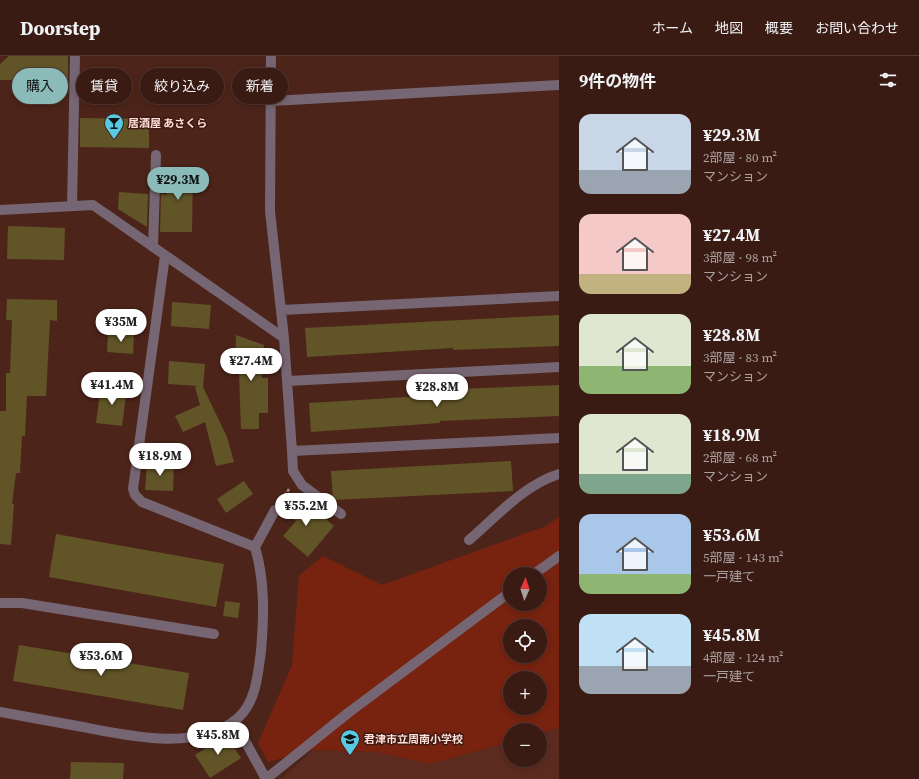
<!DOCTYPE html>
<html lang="ja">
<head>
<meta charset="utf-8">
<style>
	body { margin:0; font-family:"Source Serif 4","Noto Sans JP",serif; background:#41241d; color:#f1f3f6; height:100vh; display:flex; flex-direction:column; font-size:15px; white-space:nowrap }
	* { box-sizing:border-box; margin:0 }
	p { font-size:13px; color:#aba1a0 }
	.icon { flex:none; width:22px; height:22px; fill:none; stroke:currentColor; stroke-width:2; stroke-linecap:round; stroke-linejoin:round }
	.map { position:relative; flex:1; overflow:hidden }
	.side { display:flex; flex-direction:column; background:#3a1b14; width:360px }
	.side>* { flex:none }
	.banner { position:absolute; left:12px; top:12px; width:380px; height:36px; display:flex; gap:8px }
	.needle { width:26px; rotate:3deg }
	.buttons { position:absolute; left:503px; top:511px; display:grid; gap:8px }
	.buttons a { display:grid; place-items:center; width:44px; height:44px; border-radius:50%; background:#3a1b14; box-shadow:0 2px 6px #0003,0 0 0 1px #543934; font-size:20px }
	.price { position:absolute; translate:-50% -34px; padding:0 9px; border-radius:14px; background:#fff; color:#222; font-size:13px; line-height:26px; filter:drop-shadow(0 1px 2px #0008) }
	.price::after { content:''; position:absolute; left:50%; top:24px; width:12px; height:9px; margin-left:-6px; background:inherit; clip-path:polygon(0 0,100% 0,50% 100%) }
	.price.active { background:#8bbbb9; color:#111 }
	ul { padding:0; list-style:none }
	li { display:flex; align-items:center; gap:12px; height:100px; padding:0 20px }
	li span { display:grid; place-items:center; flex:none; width:112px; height:80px; border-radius:12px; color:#555 }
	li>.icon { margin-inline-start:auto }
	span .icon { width:48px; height:48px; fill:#fffc; stroke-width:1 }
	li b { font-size:17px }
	h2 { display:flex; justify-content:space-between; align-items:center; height:48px; padding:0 20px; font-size:17px }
	.chip { padding:0 14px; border-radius:18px; background:#3a1b14; box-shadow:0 2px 6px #0003,0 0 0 1px #543934; font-size:14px; line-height:36px }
	.chip.active { background:#8bbbb9; color:#111 }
	header { display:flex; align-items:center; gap:24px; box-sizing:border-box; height:56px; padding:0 20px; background:#3a1b14; border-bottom:1px solid #543934 }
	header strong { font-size:19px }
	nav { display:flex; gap:22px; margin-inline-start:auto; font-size:14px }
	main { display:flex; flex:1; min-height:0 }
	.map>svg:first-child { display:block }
	.built { fill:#5b2b20 }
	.green { fill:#77230f; fill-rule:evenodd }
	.building { fill:#615427 }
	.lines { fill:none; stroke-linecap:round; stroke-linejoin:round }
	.path { stroke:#ad8b82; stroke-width:2.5; stroke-dasharray:3 2; stroke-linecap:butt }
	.lane { stroke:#766572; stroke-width:10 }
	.street { stroke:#766572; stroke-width:10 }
	.labels { text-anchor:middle; stroke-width:3; stroke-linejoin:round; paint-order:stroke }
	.poi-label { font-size:11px; font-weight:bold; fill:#fde0d9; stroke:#421910; text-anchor:start }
</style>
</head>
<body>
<header>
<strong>Doorstep</strong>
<nav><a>ホーム</a><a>地図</a><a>概要</a><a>お問い合わせ</a></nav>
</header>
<main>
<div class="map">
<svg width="559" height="723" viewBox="0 0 559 723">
	<rect width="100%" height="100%" fill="#4d241a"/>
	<path class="built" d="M 559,672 L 559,723 L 281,723 L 313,694 L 376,696 L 430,708 L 510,686 L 510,704 L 540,704 L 540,677 Z"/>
	<path class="green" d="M 559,461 L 559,672 L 540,677 L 540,674 L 510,674 L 510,686 L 430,708 L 376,696 L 313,694 L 268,706 L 258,687 L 292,609 L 299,520 L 323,500 L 382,529 L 546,470 ZM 510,518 L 540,518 L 540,548 L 510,548 ZM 510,570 L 540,570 L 540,600 L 510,600 ZM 510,622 L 540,622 L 540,652 L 510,652 Z"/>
	<path class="building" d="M 9,0 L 68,0 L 68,25 L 0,24 L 0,8 Z
		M 80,62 L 149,63 L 149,92 L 80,91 Z
		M 166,111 L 193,111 L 192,176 L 160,176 L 161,138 L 166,139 Z
		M 119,136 L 148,138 L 147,171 L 118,153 Z
		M 8,170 L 65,172 L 64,204 L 7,203 Z
		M 7,243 L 57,244 L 57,265 L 50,264 L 46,340 L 27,340 L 25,380 L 22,380 L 20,417 L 16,417 L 12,448 L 14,448 L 11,489 L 0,488 L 0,355 L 6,355 L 6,317 L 10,317 L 12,264 L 6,264 Z
		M 172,246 L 211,249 L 209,273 L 171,270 Z
		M 559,259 L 559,290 L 453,294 L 453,292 L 307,301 L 305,272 Z
		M 108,276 L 134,277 L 133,298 L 107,296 Z
		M 236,279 L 264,289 L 262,322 L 268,322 L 268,357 L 259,357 L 259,373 L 241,373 L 239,317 L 235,317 Z
		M 169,305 L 205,308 L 203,331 L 227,381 L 234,406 L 216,410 L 205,366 L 183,376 L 175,360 L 200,349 L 195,331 L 198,330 L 168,328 Z
		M 101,329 L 127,332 L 122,370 L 96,367 Z
		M 559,329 L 559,360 L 440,365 L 440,367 L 311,376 L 309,347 L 456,338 L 456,333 Z
		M 511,405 L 513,435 L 333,444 L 331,415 Z
		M 147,406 L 174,407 L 173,435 L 145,434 Z
		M 244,425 L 253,438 L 226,457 L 217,443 Z
		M 298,440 L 334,470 L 308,501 L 283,480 L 296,465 L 285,455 Z
		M 56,478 L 224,508 L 216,551 L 49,521 Z
		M 225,545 L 240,547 L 238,562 L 223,560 Z
		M 19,589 L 189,617 L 183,654 L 13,625 Z
		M 226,679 L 241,702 L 210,722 L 195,699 Z
		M 71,706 L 124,707 L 123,723 L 70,723 Z"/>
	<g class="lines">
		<path class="path" d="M 282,444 L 289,433"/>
		<path class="lane" d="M 292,395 L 293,415 L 302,429 L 341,458
			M 469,484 C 497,460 524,429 559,418
			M 0,547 L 22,547 L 214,578"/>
		<path class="street" d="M 271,0 L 270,155 L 284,282 L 292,395 L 559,382
			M 272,45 L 559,29
			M 72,150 L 75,0
			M 0,154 L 93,149 L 284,282
			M 153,191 L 156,99
			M 282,254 L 559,240
			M 288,325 L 559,311
			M 255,491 L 275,454
			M 534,518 L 559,500
			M 0,656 C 28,661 55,666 83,671 C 129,680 199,696 238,662 C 256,646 258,618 261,595 C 264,560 265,525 255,491 L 142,446 L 135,439 L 133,433 L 165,200
			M 234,665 L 266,723 L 348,657 L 510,536"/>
	</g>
	<defs>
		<symbol id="bar-pin" viewBox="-11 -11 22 30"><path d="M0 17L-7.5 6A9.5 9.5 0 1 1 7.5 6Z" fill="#57c9e2" stroke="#421910"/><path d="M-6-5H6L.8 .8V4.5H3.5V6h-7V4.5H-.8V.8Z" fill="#111"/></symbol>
		<symbol id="school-pin" viewBox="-11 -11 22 30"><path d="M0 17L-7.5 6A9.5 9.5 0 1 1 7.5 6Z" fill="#57c9e2" stroke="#421910"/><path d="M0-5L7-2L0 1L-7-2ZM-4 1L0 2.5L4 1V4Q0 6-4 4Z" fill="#111"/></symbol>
	</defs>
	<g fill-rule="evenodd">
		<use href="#bar-pin" x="103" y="56" width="22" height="30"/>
		<use href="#school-pin" x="339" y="672" width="22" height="30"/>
	</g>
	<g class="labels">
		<g class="poi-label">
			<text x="128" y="71">居酒屋 あさくら</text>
			<text x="364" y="687">君津市立周南小学校</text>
		</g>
	</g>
</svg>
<div class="buttons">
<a><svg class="needle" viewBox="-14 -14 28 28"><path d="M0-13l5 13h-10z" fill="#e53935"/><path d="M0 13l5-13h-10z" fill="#aba1a0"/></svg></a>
<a><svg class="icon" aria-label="locate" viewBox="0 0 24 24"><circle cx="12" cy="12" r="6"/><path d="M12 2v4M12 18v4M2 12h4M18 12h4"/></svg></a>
<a>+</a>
<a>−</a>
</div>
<b class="price active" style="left:178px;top:145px">¥29.3M</b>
<b class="price" style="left:121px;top:287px">¥35M</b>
<b class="price" style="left:251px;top:326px">¥27.4M</b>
<b class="price" style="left:112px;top:350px">¥41.4M</b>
<b class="price" style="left:437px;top:352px">¥28.8M</b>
<b class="price" style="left:160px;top:421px">¥18.9M</b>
<b class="price" style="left:306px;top:471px">¥55.2M</b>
<b class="price" style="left:101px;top:621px">¥53.6M</b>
<b class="price" style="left:218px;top:700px">¥45.8M</b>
<div class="banner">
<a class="chip active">購入</a>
<a class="chip">賃貸</a>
<a class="chip">絞り込み</a>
<a class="chip">新着</a>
</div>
</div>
<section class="side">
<h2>9件の物件<svg class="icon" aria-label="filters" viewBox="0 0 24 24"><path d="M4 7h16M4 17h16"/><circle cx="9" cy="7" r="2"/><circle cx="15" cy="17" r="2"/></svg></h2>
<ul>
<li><span style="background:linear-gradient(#c9d6e8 70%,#9aa5b1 0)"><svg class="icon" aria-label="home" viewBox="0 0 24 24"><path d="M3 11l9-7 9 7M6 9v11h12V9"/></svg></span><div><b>¥29.3M</b><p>2部屋 · 80 m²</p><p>マンション</p></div></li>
<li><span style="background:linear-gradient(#f6c9c9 75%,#c2b280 0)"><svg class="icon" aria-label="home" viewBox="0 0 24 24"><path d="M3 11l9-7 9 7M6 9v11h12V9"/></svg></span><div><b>¥27.4M</b><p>3部屋 · 98 m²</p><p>マンション</p></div></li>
<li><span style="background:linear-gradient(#dfe7d0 65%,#8fb573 0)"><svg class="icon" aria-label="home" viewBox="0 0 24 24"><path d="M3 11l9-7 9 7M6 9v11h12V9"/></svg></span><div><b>¥28.8M</b><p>3部屋 · 83 m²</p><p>マンション</p></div></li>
<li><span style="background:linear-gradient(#dfe7d0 75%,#7fa58c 0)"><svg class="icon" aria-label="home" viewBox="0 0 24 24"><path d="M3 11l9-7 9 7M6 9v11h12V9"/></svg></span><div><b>¥18.9M</b><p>2部屋 · 68 m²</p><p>マンション</p></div></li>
<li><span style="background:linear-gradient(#a9c7e8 75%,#8fb573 0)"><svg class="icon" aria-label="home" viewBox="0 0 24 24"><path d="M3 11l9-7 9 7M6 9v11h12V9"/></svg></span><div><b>¥53.6M</b><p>5部屋 · 143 m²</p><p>一戸建て</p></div></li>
<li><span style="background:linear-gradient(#bfe0f5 65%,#9aa5b1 0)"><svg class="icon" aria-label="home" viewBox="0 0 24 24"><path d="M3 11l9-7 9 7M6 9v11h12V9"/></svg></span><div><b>¥45.8M</b><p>4部屋 · 124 m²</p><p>一戸建て</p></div></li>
</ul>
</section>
</main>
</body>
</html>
